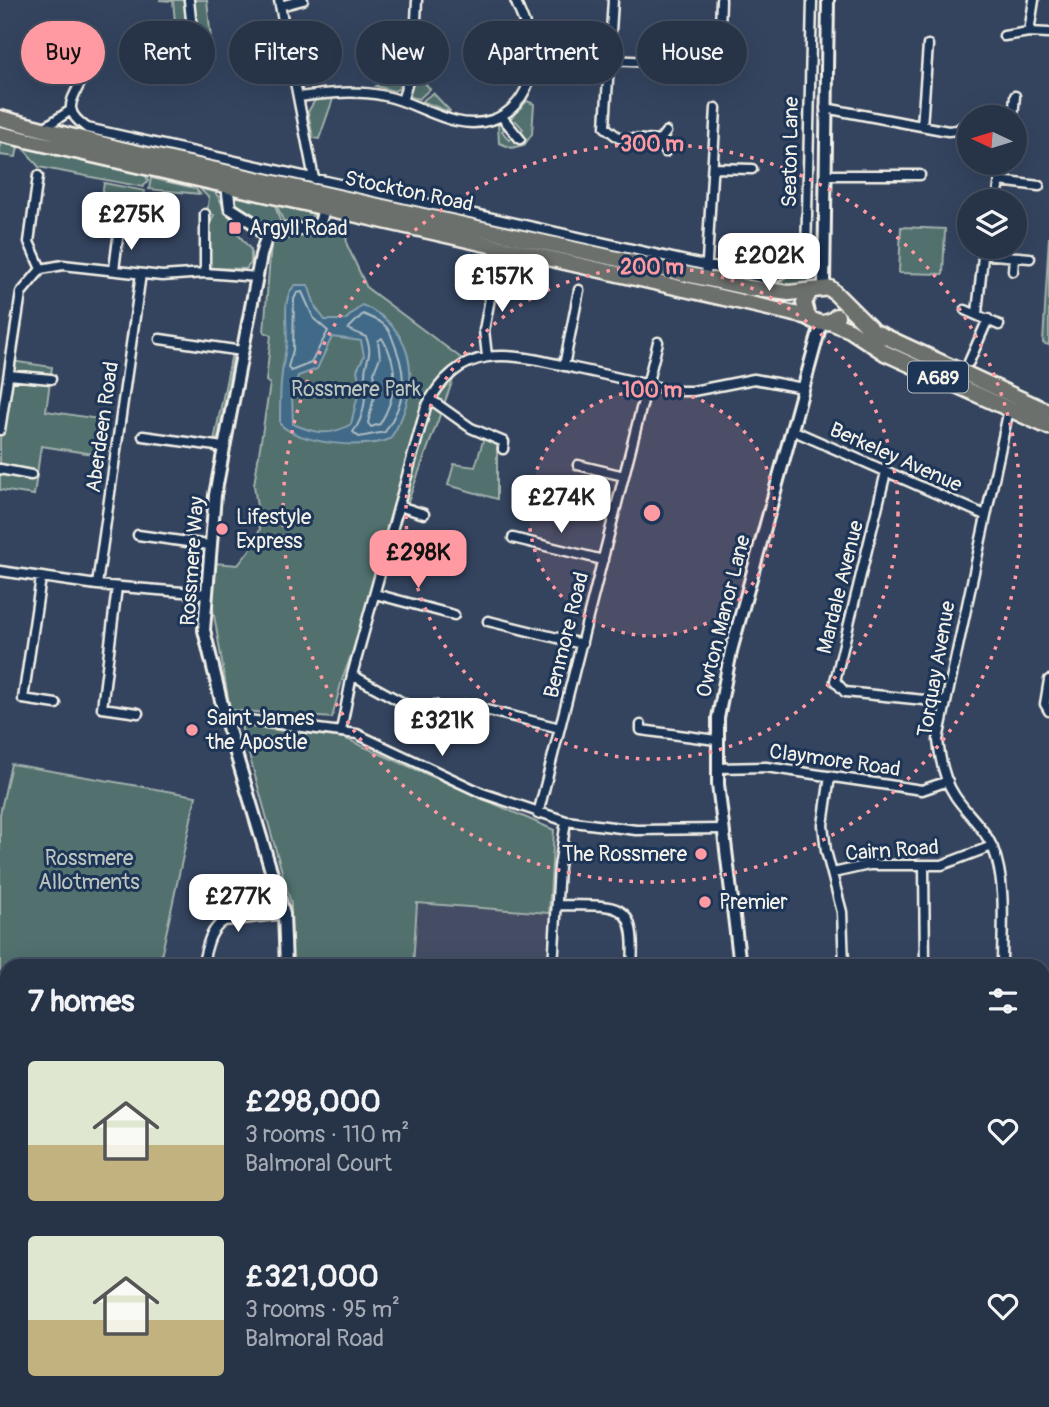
<!DOCTYPE html>
<html lang="en">
<head>
<meta charset="utf-8">
<style>
	body { margin:0; font-family:Pangolin,sans-serif; background:#2f3b4e; color:#f1f3f6; height:100vh; display:flex; flex-direction:column; font-size:26px; white-space:nowrap }
	* { box-sizing:border-box; margin:0 }
	p { font-size:23px; color:#a4aab4 }
	.icon { flex:none; width:38px; height:38px; fill:none; stroke:currentColor; stroke-width:2; stroke-linecap:round; stroke-linejoin:round }
	.map { position:relative; flex:1; overflow:hidden }
	.panel { position:absolute; left:0px; top:959px; width:1050px; height:448px; display:flex; flex-direction:column; background:#273347; border-radius:21px 21px 0 0; box-shadow:0 7px 28px #0002,0 0 0 2px #434e60 }
	.panel>* { flex:none }
	.banner { position:absolute; left:21px; top:21px; width:1008px; height:63px; display:flex; gap:14px }
	.needle { width:46px; rotate:274deg }
	.tools { position:absolute; left:957px; top:105px; display:grid; gap:14px }
	.tools a { display:grid; place-items:center; width:70px; height:70px; border-radius:50%; background:#273347; box-shadow:0 7px 28px #0002,0 0 0 2px #434e60; font-size:35px }
	.price { position:absolute; translate:-50% -60px; padding:0 16px; border-radius:14px; background:#fff; color:#222; font-size:23px; line-height:46px; filter:drop-shadow(0 2px 4px #0008) }
	.price::after { content:''; position:absolute; left:50%; top:42px; width:21px; height:16px; margin-left:-10px; background:inherit; clip-path:polygon(0 0,100% 0,50% 100%) }
	.price.current { background:#ff9aa2; color:#111 }
	ul { padding:0; list-style:none }
	li { display:flex; align-items:center; gap:21px; height:175px; padding:0 28px }
	li span { display:grid; place-items:center; flex:none; width:196px; height:140px; border-radius:7px; color:#555 }
	li>.icon { margin-inline-start:auto }
	span .icon { width:84px; height:84px; fill:#fffc; stroke-width:1 }
	li b { font-size:30px }
	h2 { display:flex; justify-content:space-between; align-items:center; height:84px; padding:0 28px; font-size:30px }
	.chip { padding:0 24px; border-radius:32px; background:#273347; box-shadow:0 7px 28px #0002,0 0 0 2px #434e60; font-size:24px; line-height:63px }
	.chip.current { background:#ff9aa2; color:#111 }
	.map>svg:first-child { display:block }
	.built { fill:#444e65 }
	.green { fill:#51706e; stroke:#a2b0ab; stroke-width:2 }
	.water { fill:#416b88; stroke:#89a1ae; stroke-width:2; fill-rule:evenodd }
	.lines { fill:none; stroke-linecap:round; stroke-linejoin:round }
	.shore { stroke:#acbbc2; stroke-width:2 }
	.street-casing { stroke:#f4f1e8; stroke-width:13 }
	.secondary-casing { stroke:#f4f1e8; stroke-width:16 }
	.highway-casing { stroke:#f4f1e8; stroke-width:19 }
	.street { stroke:#1d3557; stroke-width:8 }
	.secondary { stroke:#1d3557; stroke-width:10 }
	.highway { stroke:#6c706d; stroke-width:14 }
	.ring { fill:none; stroke:#ff9aa2; stroke-width:3.5; stroke-dasharray:3.5 7 }
	.poi-dot { fill:#ff9aa2; stroke:#1d3557; stroke-width:2.5 }
	.labels { text-anchor:middle; stroke-width:6; stroke-linejoin:round; paint-order:stroke }
	.shield { fill:#1d3557; stroke:#b4b9bc; stroke-width:2 }
	.shield-label { font-size:19px; font-weight:bold; fill:#f4f1e8 }
	.street-label { font-size:21px; fill:#f4f1e8; stroke:#1d3557 }
	.poi-label { font-size:21px; fill:#f4f1e8; stroke:#1d3557; text-anchor:start }
	.park-label { font-size:21px; fill:#bbc4bd; stroke:#1d3557 }
	.centre { fill:#ff9aa2; stroke:#1d3557; stroke-width:3.5 }
	.ring-label { font-size:21px; text-anchor:middle; font-weight:bold; fill:#ff9aa2; stroke:#1d3557; stroke-width:6; stroke-linejoin:round; paint-order:stroke }
</style>
</head>
<body>
<div class="map">
<svg width="1049" height="1407" viewBox="0 0 1049 1407">
	<rect width="100%" height="100%" fill="#34445f"/>
	<filter id="ink" filterUnits="userSpaceOnUse"><feTurbulence type="fractalNoise" baseFrequency=".0143" numOctaves="2"/><feDisplacementMap in="SourceGraphic" scale="14" xChannelSelector="R" yChannelSelector="G"/><feConvolveMatrix kernelMatrix="1 2 1 2 8 2 1 2 1" color-interpolation-filters="sRGB"/></filter>
	<g filter="url(#ink)">
		<path class="built" d="M 417,903 L 549,913 L 546,966 L 413,966 Z
			M 356,1400 L 388,1400 L 383,1401 L 383,1407 L 357,1407 Z"/>
		<path class="green" d="M 159,0 L 207,0 L 213,59 L 179,63 L 173,1 Z
			M 403,62 L 408,63 L 400,88 L 394,91 L 376,86 L 401,69 Z
			M 413,76 L 420,77 L 430,89 L 419,99 L 411,97 L 409,92 Z
			M 433,93 L 450,111 L 449,112 L 422,101 Z
			M 333,99 L 319,139 L 313,138 L 308,112 L 315,100 Z
			M 527,101 L 534,104 L 532,134 L 525,144 L 518,133 L 523,129 L 516,121 L 511,124 L 510,119 Z
			M 502,123 L 507,127 L 502,131 L 509,140 L 513,137 L 523,145 L 512,148 L 499,143 L 498,125 Z
			M 0,142 L 18,147 L 16,157 L 0,155 Z
			M 23,148 L 146,176 L 148,181 L 143,187 L 39,167 Z
			M 151,178 L 195,188 L 200,194 L 149,189 Z
			M 104,183 L 145,191 L 143,204 L 101,201 Z
			M 200,189 L 215,192 L 235,225 L 233,228 L 251,250 L 251,263 L 246,269 L 213,268 L 207,264 L 209,226 L 214,215 L 207,212 L 209,198 Z
			M 233,196 L 275,205 L 281,224 C 265,227 234,213 233,196 Z
			M 277,206 L 313,213 L 313,215 L 304,223 L 284,223 Z
			M 345,222 L 347,245 L 367,288 L 461,358 L 342,680 L 332,718 L 230,710 L 211,597 L 214,563 L 238,565 L 253,546 L 260,529 L 254,485 L 270,384 L 266,381 L 271,335 L 264,332 L 271,244 Z
			M 901,227 L 945,229 L 943,274 L 899,273 Z
			M 1049,237 L 1049,345 L 1043,343 Z
			M 805,265 L 817,265 C 812,289 796,286 775,287 L 776,282 Z
			M 232,353 L 233,359 L 218,438 L 214,441 Z
			M 11,361 L 52,367 L 46,411 L 105,420 L 100,455 L 41,446 L 34,495 L 0,490 L 0,438 Z
			M 484,438 L 497,443 L 497,499 L 448,485 L 454,464 L 475,467 Z
			M 241,726 L 344,738 L 554,830 L 549,913 L 417,903 L 413,966 L 290,966 L 291,904 Z
			M 11,764 L 196,796 L 159,966 L 7,966 L 7,974 L 0,972 L 0,814 Z
			M 455,1400 L 526,1400 L 526,1407 L 454,1407 Z"/>
		<path class="water" d="M 295,285 L 308,285 L 316,308 L 325,320 L 345,320 L 362,305 C 419,329 422,392 390,439 C 365,450 299,444 280,424 C 280,395 280,376 286,348 C 290,328 279,301 295,285 ZM 332,337 L 361,341 L 364,356 L 357,370 L 360,386 L 351,424 C 330,437 314,433 293,424 L 292,395 L 298,376 L 317,369 Z"/>
		<g class="lines">
			<path class="shore" d="M 302,292 L 314,319 L 328,331 L 311,363 L 291,371 L 288,367 L 293,350 L 294,299 L 297,293 Z
				M 363,314 C 369,317 378,320 383,324 C 391,330 392,339 396,348 C 408,381 405,402 385,432 L 359,437 L 353,432 C 366,415 366,394 365,374 C 365,359 374,355 366,337 L 348,329 Z
				M 382,338 C 400,366 397,396 380,424 L 371,427 L 368,423 L 376,388 L 374,372 L 380,357 L 378,341 Z"/>
			<defs>
				<path id="street" d="M 189,0 L 194,48
					M 279,0 L 314,179
					M 613,0 L 605,127 L 619,138 L 659,141
					M 280,6 L 303,0
					M 720,29 L 721,0
					M 1029,32 L 1034,0
					M 1004,36 L 1029,32 L 1049,33
					M 90,49 L 85,49 C 84,58 86,69 83,77 C 73,100 60,109 87,128 L 767,279 L 776,277 L 806,257 L 812,0
					M 532,66 L 609,60 L 718,65
					M 665,73 L 660,63 L 666,54
					M 717,78 L 719,51
					M 299,97 C 328,93 357,90 385,96 C 410,101 432,116 456,121 C 508,133 541,89 530,40 C 527,27 520,13 515,0
					M 402,101 L 414,62 L 417,0
					M 825,108 L 948,131 L 957,130 L 970,121
					M 502,117 L 520,139
					M 973,117 L 984,111 L 1013,113
					M 1013,117 L 1015,96
					M 922,126 L 928,45
					M 42,129 L 71,110
					M 665,152 L 659,141 L 666,132
					M 713,168 L 752,169
					M 825,175 L 920,175
					M 38,176 L 29,242 L 41,269
					M 1000,181 L 1039,186
					M 997,201 L 1002,163
					M 983,254 L 1030,258
					M 114,270 L 119,230
					M 1013,271 L 1014,257
					M 205,273 L 205,214
					M 706,278 L 716,108
					M 965,310 L 999,325
					M 977,313 L 984,247
					M 160,339 L 242,351
					M 487,356 L 484,330 L 495,272
					M 969,362 L 988,319
					M 564,366 L 579,290
					M 9,375 L 51,379
					M 430,399 L 471,428 L 504,442 L 503,449
					M 0,430 L 21,293 L 41,269 L 63,265 L 162,276 L 205,273 L 257,277
					M 792,430 L 985,515
					M 143,436 L 223,447
					M 578,465 L 624,476
					M 0,469 L 31,475
					M 886,472 L 835,681 L 845,692 L 944,702
					M 399,506 L 424,514
					M 138,535 L 209,545
					M 513,538 L 603,560
					M 0,571 L 97,585 L 207,594
					M 41,578 L 23,699 L 56,704
					M 97,585 L 141,274
					M 117,587 L 102,708 L 138,713
					M 375,594 L 454,615
					M 488,621 L 582,644
					M 352,675 L 429,717
					M 1049,680 L 1045,704 L 1049,711
					M 465,705 L 560,728
					M 225,717 L 357,734 L 482,793 L 566,821 L 636,830 L 723,829
					M 641,725 L 641,730 L 716,740
					M 423,727 L 435,705
					M 341,731 L 352,675 L 426,407 C 461,339 512,354 574,368 C 607,375 641,383 674,391 L 693,391 L 754,379 L 803,388
					M 717,768 L 766,767 L 922,790 L 948,781
					M 830,776 L 823,825 L 826,851 L 842,912 L 844,966
					M 538,814 L 658,342
					M 924,866 L 925,966
					M 833,873 L 869,865 L 942,865 L 992,846
					M 557,905 C 616,907 637,896 632,966
					M 202,966 C 207,949 208,931 224,921 L 284,914
					M 553,966 L 559,867 L 566,821
					M 1002,966 C 1002,928 1007,884 993,848 C 984,827 967,814 955,796 C 944,780 940,759 938,740 L 1009,409
					M 0,1087 L 7,1089
					M 0,1160 L 7,1161
					M 0,1242 L 7,1243
					M 0,1276 L 7,1277
					M 1043,1288 L 1049,1289
					M 350,1400 L 351,1407
					M 598,1400 L 599,1407
					M 671,1400 L 672,1407
					M 746,1400 L 747,1407
					M 933,1400 L 934,1407
					M 48,1407 L 48,1400
					M 408,1407 L 414,1400"/>
				<path id="secondary" d="M 234,181 L 228,193 L 230,208 L 252,222 L 266,237
					M 824,286 L 828,0
					M 286,966 L 284,914 L 225,717 L 204,630 L 215,495 L 261,255 C 263,250 264,243 266,239 C 280,215 328,249 322,203
					M 740,966 L 718,784 L 718,718 L 731,651 L 821,324
					M 1043,1198 L 1049,1198
					M 0,1354 L 7,1354"/>
				<path id="highway" d="M 0,118 L 121,149 L 749,288 L 789,293 L 830,288 L 873,331 L 1049,412
					M 0,134 L 808,317
					M 810,291 L 804,303 L 808,317 C 818,325 828,325 837,316
					M 830,322 L 850,330 L 885,353 L 1049,427"/>
			</defs>
			<use href="#street" class="street-casing"/>
			<use href="#secondary" class="secondary-casing"/>
			<use href="#highway" class="highway-casing"/>
			<use href="#street" class="street"/>
			<use href="#secondary" class="secondary"/>
			<use href="#highway" class="highway"/>
		</g>
	</g>
	<circle cx="652" cy="513" r="123" fill="#ff9aa2" fill-opacity=".12"/>
	<g class="ring">
		<circle cx="652" cy="513" r="123"/>
		<circle cx="652" cy="513" r="246"/>
		<circle cx="652" cy="513" r="369"/>
	</g>
	<g class="poi-dot">
		<rect x="228" y="221" width="14" height="14" rx="3.5"/>
		<circle cx="222" cy="529" r="7"/>
		<circle cx="192" cy="730" r="7"/>
		<circle cx="701" cy="854" r="7"/>
		<circle cx="705" cy="902" r="7"/>
	</g>
	<g class="labels">
		<rect class="shield" x="908" y="361.5" width="60" height="31" rx="5"/>
		<g class="shield-label">
			<text x="938" y="384">A689</text>
		</g>
		<g class="street-label">
			<text transform="translate(790 152) rotate(-89)" y="7">Seaton Lane</text>
			<text transform="translate(409 191) rotate(12)" y="7">Stockton Road</text>
			<text transform="translate(102 427) rotate(-82)" y="7">Aberdeen Road</text>
			<text transform="translate(896 457) rotate(24)" y="7">Berkeley Avenue</text>
			<text transform="translate(192 561) rotate(-86)" y="7">Rossmere Way</text>
			<text transform="translate(840 587) rotate(-76)" y="7">Mardale Avenue</text>
			<text transform="translate(723 616) rotate(-76)" y="7">Owton Manor Lane</text>
			<text transform="translate(566 635) rotate(-76)" y="7">Benmore Road</text>
			<text transform="translate(936 669) rotate(-80)" y="7">Torquay Avenue</text>
			<text transform="translate(835 760) rotate(8)" y="7">Claymore Road</text>
			<text transform="translate(892 850) rotate(-4)" y="7">Cairn Road</text>
		</g>
		<g class="poi-label">
			<text x="249" y="235">Argyll Road</text>
			<text x="236" y="524">Lifestyle<tspan x="236" dy="24">Express</tspan></text>
			<text x="206" y="725">Saint James<tspan x="206" dy="24">the Apostle</tspan></text>
			<text x="687" y="861" text-anchor="end">The Rossmere</text>
			<text x="719" y="909">Premier</text>
		</g>
		<g class="park-label">
			<text x="356" y="396">Rossmere Park</text>
			<text x="89" y="865">Rossmere<tspan x="89" dy="24">Allotments</tspan></text>
		</g>
	</g>
	<circle cx="652" cy="513" r="10" class="centre"/>
	<g class="ring-label">
		<text x="652" y="151">300 m</text>
		<text x="652" y="274">200 m</text>
		<text x="652" y="397">100 m</text>
	</g>
</svg>
<div class="tools">
<a><svg class="needle" viewBox="-14 -14 28 28"><path d="M0-13l5 13h-10z" fill="#e53935"/><path d="M0 13l5-13h-10z" fill="#a4aab4"/></svg></a>
<a><svg class="icon" aria-label="layers" viewBox="0 0 24 24"><path d="M12 4l9 5-9 5-9-5zM3 14l9 5 9-5"/></svg></a>
</div>
<b class="price" style="left:131px;top:252px">£275K</b>
<b class="price" style="left:769px;top:293px">£202K</b>
<b class="price" style="left:502px;top:314px">£157K</b>
<b class="price" style="left:561px;top:535px">£274K</b>
<b class="price current" style="left:418px;top:590px">£298K</b>
<b class="price" style="left:442px;top:758px">£321K</b>
<b class="price" style="left:238px;top:934px">£277K</b>
<div class="banner">
<a class="chip current">Buy</a>
<a class="chip">Rent</a>
<a class="chip">Filters</a>
<a class="chip">New</a>
<a class="chip">Apartment</a>
<a class="chip">House</a>
</div>
<section class="panel">
<h2>7 homes<svg class="icon" aria-label="filters" viewBox="0 0 24 24"><path d="M4 7h16M4 17h16"/><circle cx="9" cy="7" r="2"/><circle cx="15" cy="17" r="2"/></svg></h2>
<ul>
<li><span style="background:linear-gradient(#dfe7d0 60%,#c2b280 0)"><svg class="icon" aria-label="home" viewBox="0 0 24 24"><path d="M3 11l9-7 9 7M6 9v11h12V9"/></svg></span><div><b>£298,000</b><p>3 rooms · 110 m²</p><p>Balmoral Court</p></div><svg class="icon" aria-label="heart" viewBox="0 0 24 24"><path d="M12 20l-8-8c-3-5 5-10 8-4 3-6 11-1 8 4z"/></svg></li>
<li><span style="background:linear-gradient(#dfe7d0 60%,#c2b280 0)"><svg class="icon" aria-label="home" viewBox="0 0 24 24"><path d="M3 11l9-7 9 7M6 9v11h12V9"/></svg></span><div><b>£321,000</b><p>3 rooms · 95 m²</p><p>Balmoral Road</p></div><svg class="icon" aria-label="heart" viewBox="0 0 24 24"><path d="M12 20l-8-8c-3-5 5-10 8-4 3-6 11-1 8 4z"/></svg></li>
</ul>
</section>
</div>
</body>
</html>
